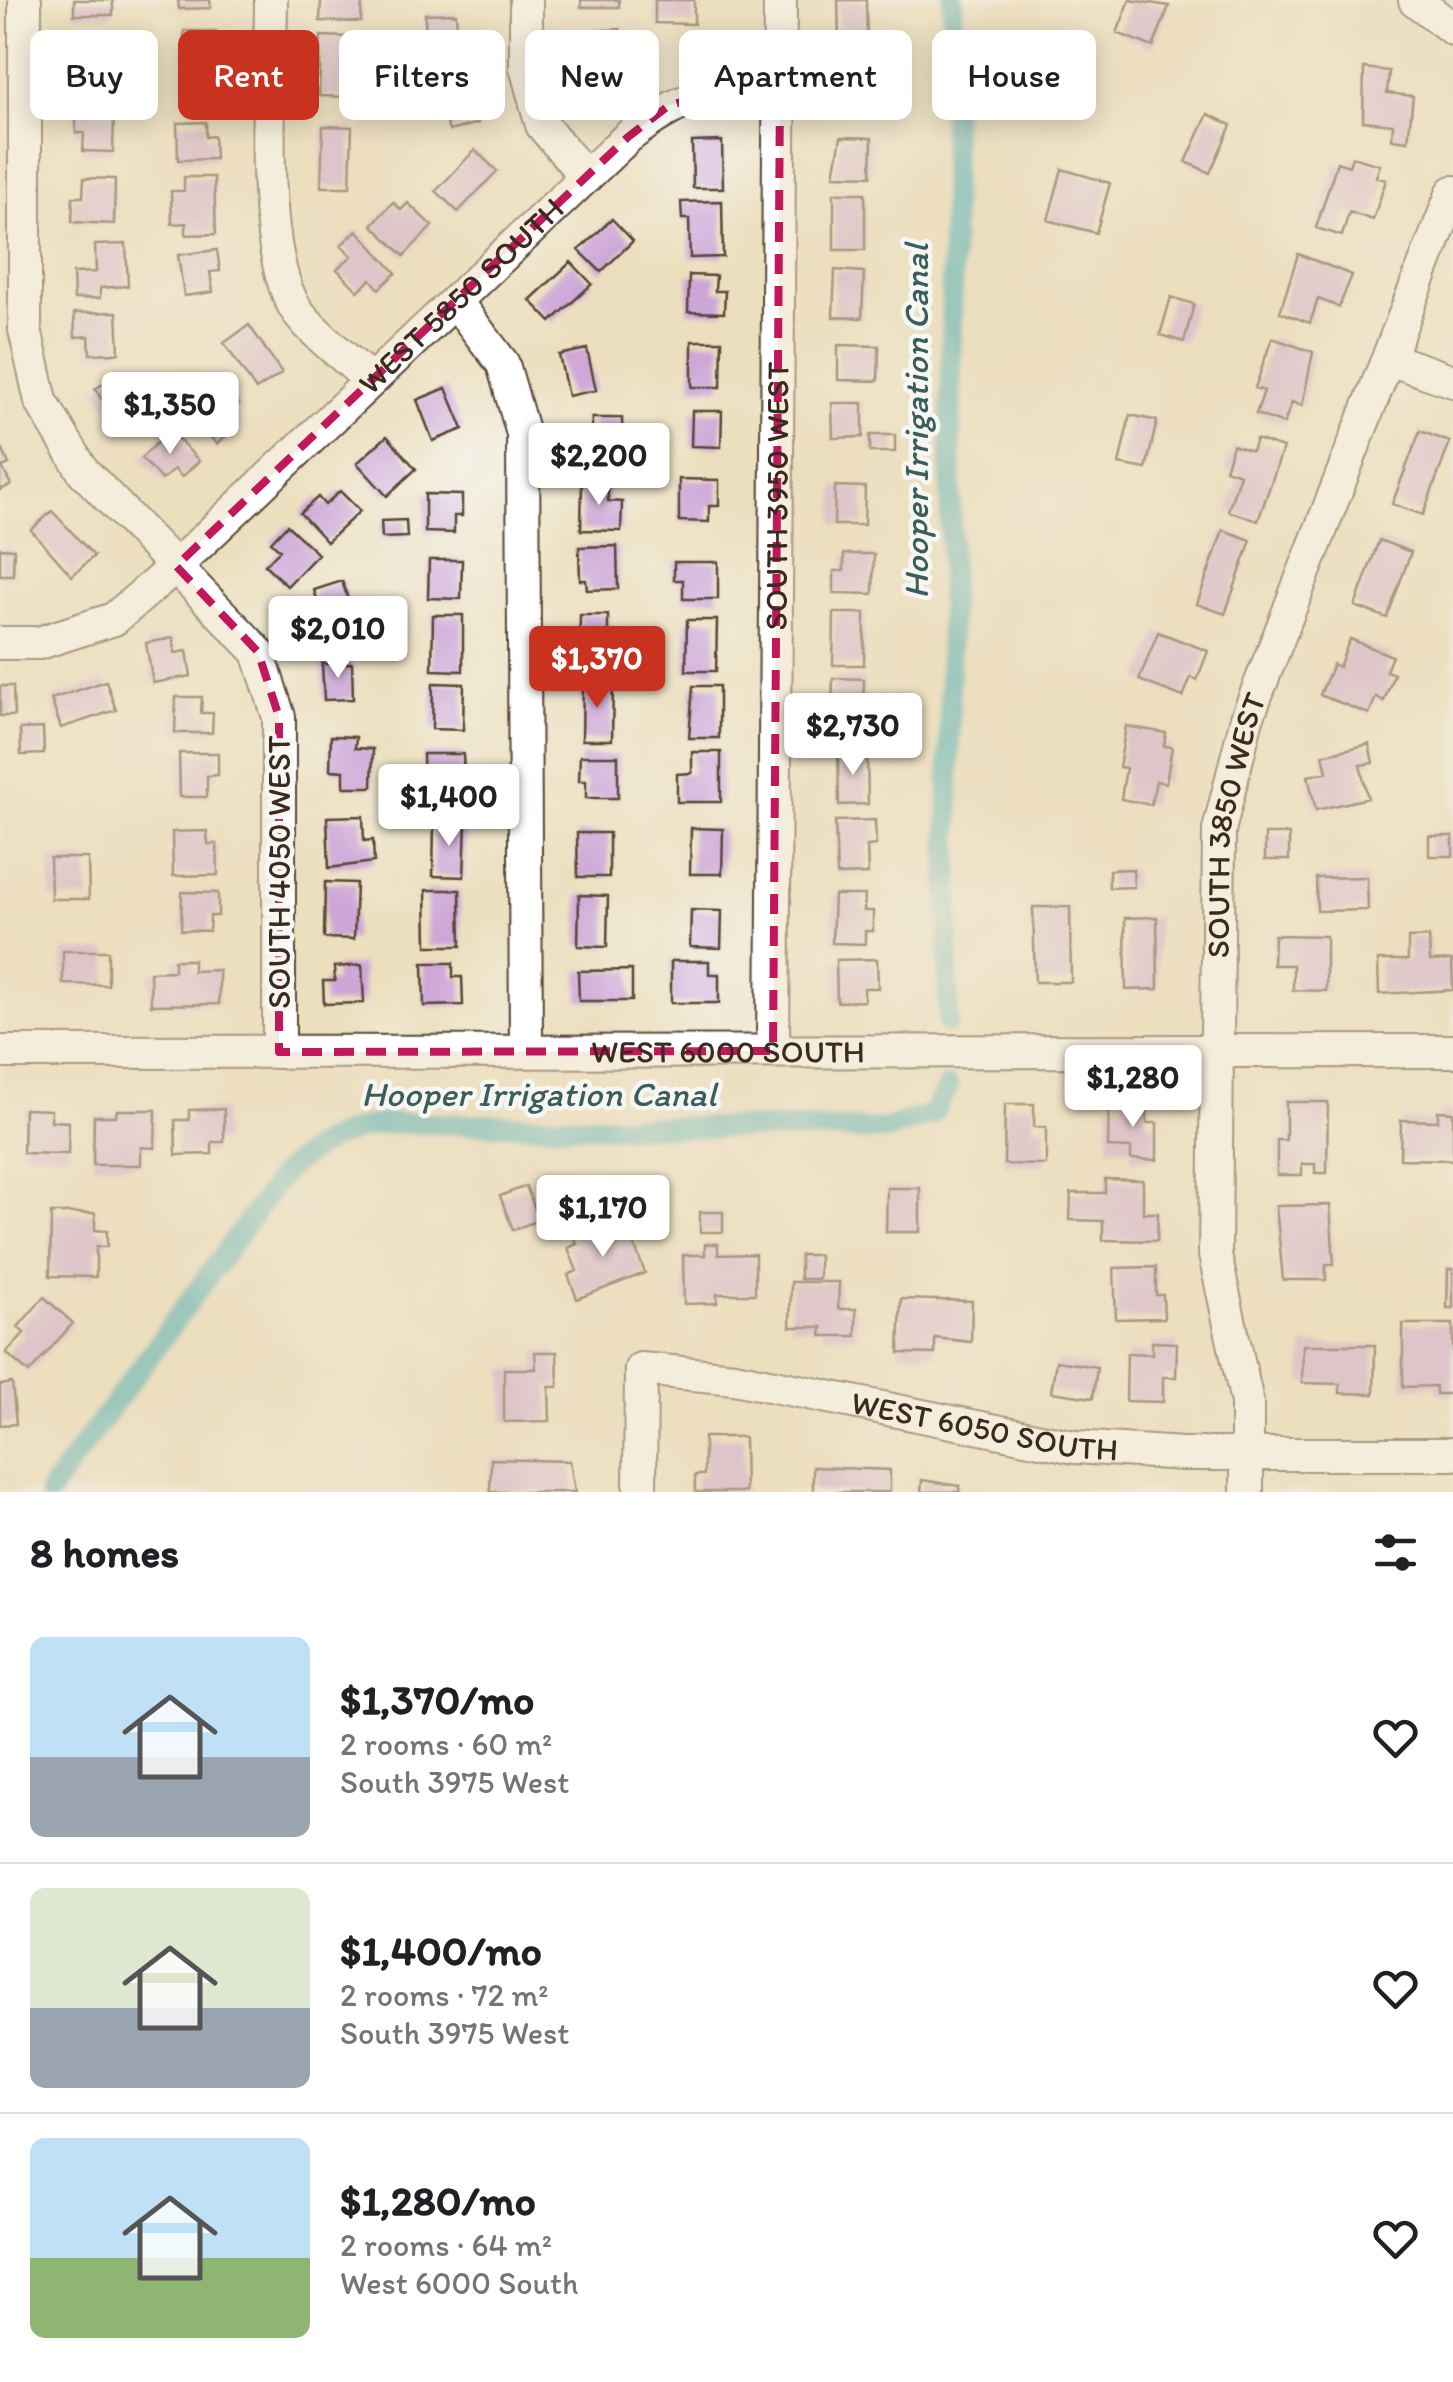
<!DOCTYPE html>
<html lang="en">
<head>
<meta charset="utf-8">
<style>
	body { margin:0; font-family:Itim,sans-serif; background:#f2f2f2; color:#202124; height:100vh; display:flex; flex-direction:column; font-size:38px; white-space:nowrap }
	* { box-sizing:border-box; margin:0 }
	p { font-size:32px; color:#757577 }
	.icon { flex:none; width:55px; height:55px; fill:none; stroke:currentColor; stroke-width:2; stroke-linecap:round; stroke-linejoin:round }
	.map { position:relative; height:1492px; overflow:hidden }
	.details { display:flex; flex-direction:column; background:#fff; flex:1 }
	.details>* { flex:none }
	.hud { position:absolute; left:30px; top:30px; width:1395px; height:90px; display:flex; gap:20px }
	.price { position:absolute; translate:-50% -85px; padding:0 22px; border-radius:10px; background:#fff; color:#222; font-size:32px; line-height:65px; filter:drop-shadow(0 2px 5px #0008) }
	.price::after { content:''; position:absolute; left:50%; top:60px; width:30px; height:22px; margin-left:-15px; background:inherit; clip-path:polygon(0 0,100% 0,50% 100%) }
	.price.selected { background:#c8321e; color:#fff }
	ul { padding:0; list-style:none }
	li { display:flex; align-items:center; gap:30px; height:250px; padding:0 30px }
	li+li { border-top:2px solid #e0e0e0 }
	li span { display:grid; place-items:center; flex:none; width:280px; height:200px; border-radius:15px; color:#555 }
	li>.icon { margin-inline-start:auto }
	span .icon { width:120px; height:120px; fill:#fffc; stroke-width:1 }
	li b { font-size:42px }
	h2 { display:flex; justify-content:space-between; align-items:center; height:120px; padding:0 30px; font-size:42px }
	.chip { padding:0 35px; border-radius:15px; background:#fff; box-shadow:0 5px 25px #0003; font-size:35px; line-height:90px }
	.chip.selected { background:#c8321e; color:#fff }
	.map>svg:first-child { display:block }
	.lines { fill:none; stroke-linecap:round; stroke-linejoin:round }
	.canal { stroke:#3baab9; stroke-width:22 }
	.building { fill:#cea6d7 }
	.minor-casing { stroke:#564536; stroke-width:36 }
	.minor { stroke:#fff; stroke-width:32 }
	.marked { fill:none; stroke:#c2185b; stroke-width:8; stroke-dasharray:20 12; stroke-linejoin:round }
	.labels { text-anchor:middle; stroke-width:9; stroke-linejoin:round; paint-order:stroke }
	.street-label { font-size:32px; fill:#3b2a1e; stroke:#f6f6f2 }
	.water-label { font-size:35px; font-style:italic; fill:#3b5d5c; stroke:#f6f6f2 }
</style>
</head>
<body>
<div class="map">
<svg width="1453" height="1492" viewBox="0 0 1453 1492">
	<rect width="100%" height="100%" fill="#f6f6f2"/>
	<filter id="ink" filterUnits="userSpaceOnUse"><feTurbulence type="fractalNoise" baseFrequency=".01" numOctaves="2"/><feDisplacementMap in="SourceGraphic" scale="20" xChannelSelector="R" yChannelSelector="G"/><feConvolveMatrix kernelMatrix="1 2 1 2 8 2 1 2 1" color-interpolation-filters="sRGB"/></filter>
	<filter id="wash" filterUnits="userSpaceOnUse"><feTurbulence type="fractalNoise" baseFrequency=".0048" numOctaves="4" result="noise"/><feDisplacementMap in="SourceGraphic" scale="40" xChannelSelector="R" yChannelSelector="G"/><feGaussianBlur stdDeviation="2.25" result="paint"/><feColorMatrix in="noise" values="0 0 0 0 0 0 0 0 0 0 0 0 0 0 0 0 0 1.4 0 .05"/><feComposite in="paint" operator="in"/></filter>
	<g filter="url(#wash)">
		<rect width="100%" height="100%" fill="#ecdfbe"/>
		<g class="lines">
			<path class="canal" d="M 948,1022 L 953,0
				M 49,1492 L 285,1171 C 318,1143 343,1130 386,1123 L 885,1130 L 932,1114 L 948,1087"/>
		</g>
		<g id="blocks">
			<path class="building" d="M 74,0 L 113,0 L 113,15 L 74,15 Z
				M 178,0 L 210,0 L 211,8 L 179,9 Z
				M 321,0 L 362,0 L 361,22 L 320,21 Z
				M 581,0 L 619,0 L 619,7 L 581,7 Z
				M 655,0 L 694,0 L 694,24 L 655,23 Z
				M 838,0 L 866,0 L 867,41 L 839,42 Z
				M 1130,0 L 1169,6 L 1153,47 L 1117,33 Z
				M 456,13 L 457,31 L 466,31 L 466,52 L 426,53 L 425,14 Z
				M 620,29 L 622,72 L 600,73 L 601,81 L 582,81 L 581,49 L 590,49 L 590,31 Z
				M 184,31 L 216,31 L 216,88 L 184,88 Z
				M 72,32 L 103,32 L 103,89 L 72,89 Z
				M 321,36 L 350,37 L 348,97 L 319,96 Z
				M 835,64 L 876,64 L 876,106 L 844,106 L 844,88 L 835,88 Z
				M 1364,68 L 1389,71 L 1387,93 L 1413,96 L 1408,141 L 1392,139 L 1393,124 L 1363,121 Z
				M 467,80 L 478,123 L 449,131 L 438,88 Z
				M 76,110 L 114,111 L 113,152 L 83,151 L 84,133 L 76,133 Z
				M 1208,114 L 1231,125 L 1210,173 L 1186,162 Z
				M 206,122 L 206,137 L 214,136 L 215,159 L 178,160 L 177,123 Z
				M 323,126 L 352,127 L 350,187 L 321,187 Z
				M 841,137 L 872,138 L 871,176 L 834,175 Z
				M 722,141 L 723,188 L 693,188 L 692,142 Z
				M 475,150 L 497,171 L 458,212 L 436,191 Z
				M 1352,157 L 1380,165 L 1376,177 L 1386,180 L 1373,220 L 1349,212 L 1342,236 L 1316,228 L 1337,162 L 1349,166 Z
				M 1062,169 L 1110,183 L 1096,233 L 1048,220 Z
				M 184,177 L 214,177 L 216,234 L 186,235 L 186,223 L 172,224 L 171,191 L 184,191 Z
				M 84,178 L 115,179 L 114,224 L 72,222 L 73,197 L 83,197 Z
				M 834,193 L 865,193 L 865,250 L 834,250 Z
				M 722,201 L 723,257 L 690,258 L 689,219 L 682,219 L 681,202 Z
				M 393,202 L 401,210 L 408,203 L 432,226 L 404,256 L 372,225 Z
				M 612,219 L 633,241 L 601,272 L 579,250 Z
				M 357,230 L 396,273 L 379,289 L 371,279 L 358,291 L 337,269 L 352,256 L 341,245 Z
				M 126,244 L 128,286 L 100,288 L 100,298 L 74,299 L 73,273 L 96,272 L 95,245 Z
				M 217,250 L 220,271 L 210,272 L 213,292 L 184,296 L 178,255 Z
				M 1298,254 L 1352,275 L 1339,307 L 1318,299 L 1310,323 L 1280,312 Z
				M 571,262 L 592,284 L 551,322 L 530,300 Z
				M 835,270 L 864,272 L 862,318 L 833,317 Z
				M 689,275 L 716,276 L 715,291 L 725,291 L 724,313 L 688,312 Z
				M 1171,297 L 1194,304 L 1184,342 L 1160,335 Z
				M 117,312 L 119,353 L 90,354 L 89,336 L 75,337 L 74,313 Z
				M 249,325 L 282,373 L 256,390 L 224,343 Z
				M 1272,338 L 1313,352 L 1302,406 L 1292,402 L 1284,424 L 1256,414 L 1264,391 L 1255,388 Z
				M 692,341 L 722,341 L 721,387 L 692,387 Z
				M 838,345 L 879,346 L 878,381 L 838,380 Z
				M 587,349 L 596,390 L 568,396 L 559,355 Z
				M 122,371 L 144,403 L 117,421 L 95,389 Z
				M 218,382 L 239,404 L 225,418 L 235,428 L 217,444 L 184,409 Z
				M 446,388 L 463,429 L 433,441 L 417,400 Z
				M 832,403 L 863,403 L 863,437 L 833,438 Z
				M 692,411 L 722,411 L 721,447 L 691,446 Z
				M 1130,415 L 1157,421 L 1146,469 L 1119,464 Z
				M 592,418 L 622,418 L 623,460 L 582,461 L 581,435 L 592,435 Z
				M 170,430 L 199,461 L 182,477 L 174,469 L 162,480 L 141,458 Z
				M 1420,431 L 1450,442 L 1423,515 L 1392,504 Z
				M 870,435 L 895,435 L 895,452 L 870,452 Z
				M 387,436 L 416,469 L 387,496 L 357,463 Z
				M 1256,439 L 1283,448 L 1258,521 L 1228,511 L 1240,474 L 1225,469 L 1233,445 L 1252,451 Z
				M 0,444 L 9,464 L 2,467 L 11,485 L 0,490 Z
				M 679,479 L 719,480 L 719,506 L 709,506 L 709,522 L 679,521 Z
				M 582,480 L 608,481 L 608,501 L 622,502 L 621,531 L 581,530 Z
				M 835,486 L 865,487 L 864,525 L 834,525 Z
				M 340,491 L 360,511 L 327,542 L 300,513 L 318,497 L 325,505 Z
				M 425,494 L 462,495 L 462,516 L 454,516 L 454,533 L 425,532 Z
				M 52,511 L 94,556 L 72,576 L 31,530 Z
				M 406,520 L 407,537 L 382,538 L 381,521 Z
				M 287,525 L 318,554 L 287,586 L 265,565 L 280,550 L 271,542 Z
				M 1223,530 L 1251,540 L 1225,614 L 1197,604 Z
				M 1379,540 L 1411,552 L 1387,618 L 1355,606 Z
				M 617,546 L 618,589 L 587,590 L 586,580 L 580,580 L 579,547 Z
				M 0,548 L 14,549 L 13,575 L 0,575 Z
				M 844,554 L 874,554 L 873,594 L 834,593 L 834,571 L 844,571 Z
				M 429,560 L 462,560 L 461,599 L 428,598 Z
				M 674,562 L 718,562 L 718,599 L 683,599 L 683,580 L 674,580 Z
				M 342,581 L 361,639 L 332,648 L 314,590 Z
				M 834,613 L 865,613 L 864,665 L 833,665 Z
				M 433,615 L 463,615 L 463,671 L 432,670 Z
				M 580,615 L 608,615 L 608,671 L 579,671 Z
				M 687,620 L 717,620 L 716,671 L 686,671 Z
				M 1158,632 L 1208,651 L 1197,680 L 1191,677 L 1183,697 L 1139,680 Z
				M 173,638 L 175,653 L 187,651 L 191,676 L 153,683 L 146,643 Z
				M 1350,639 L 1392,656 L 1386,671 L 1394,674 L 1384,701 L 1376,697 L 1369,714 L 1320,695 L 1333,664 L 1339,667 Z
				M 352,663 L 353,699 L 324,700 L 322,664 Z
				M 833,678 L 864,679 L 863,715 L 832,715 Z
				M 106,681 L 116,710 L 61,728 L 51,699 Z
				M 583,682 L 613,683 L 612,740 L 582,740 Z
				M 433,683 L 464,684 L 463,730 L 432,729 Z
				M 0,686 L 13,686 L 14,716 L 0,716 Z
				M 693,686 L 719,686 L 719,738 L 689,738 Z
				M 176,697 L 202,697 L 201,713 L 213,713 L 212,733 L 175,733 Z
				M 1126,726 L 1166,733 L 1164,746 L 1172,747 L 1166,783 L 1156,781 L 1151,805 L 1121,799 L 1126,768 L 1119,767 Z
				M 43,728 L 44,754 L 21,755 L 20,729 Z
				M 331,736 L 356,737 L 355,748 L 373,749 L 372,787 L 344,787 L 344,771 L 330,770 Z
				M 1369,744 L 1373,763 L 1360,765 L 1368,798 L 1316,810 L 1308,776 L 1327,772 L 1323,755 Z
				M 838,751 L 867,751 L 868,804 L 839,805 Z
				M 692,752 L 721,752 L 721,802 L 677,802 L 677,774 L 692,773 Z
				M 179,753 L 218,753 L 218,775 L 207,776 L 207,797 L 180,797 Z
				M 423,754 L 463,754 L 464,777 L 453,777 L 453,795 L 424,795 Z
				M 580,756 L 618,756 L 618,798 L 586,798 L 586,781 L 579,781 Z
				M 363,816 L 364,841 L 373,840 L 374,862 L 329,868 L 327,817 Z
				M 875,820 L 876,845 L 867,846 L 868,874 L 837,875 L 835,821 Z
				M 434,822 L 466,823 L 464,877 L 433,876 Z
				M 691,828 L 723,829 L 722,874 L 690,874 Z
				M 207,831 L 208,844 L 217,844 L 218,875 L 173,876 L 172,832 Z
				M 577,833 L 609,833 L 609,877 L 578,877 Z
				M 1265,834 L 1289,834 L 1289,860 L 1265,860 Z
				M 1429,836 L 1453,836 L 1453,856 L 1429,856 Z
				M 50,858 L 88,858 L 89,899 L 51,899 Z
				M 1133,869 L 1134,887 L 1109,888 L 1109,870 Z
				M 1367,877 L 1368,910 L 1317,911 L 1316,878 Z
				M 325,882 L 356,883 L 354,939 L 324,938 Z
				M 426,890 L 460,890 L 461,946 L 427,946 Z
				M 182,892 L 218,893 L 218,916 L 210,916 L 209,931 L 181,930 Z
				M 579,895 L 608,896 L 607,947 L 578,946 Z
				M 834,895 L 865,895 L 864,911 L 873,911 L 873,931 L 865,931 L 865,944 L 832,943 Z
				M 1033,907 L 1070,907 L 1071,982 L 1035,982 Z
				M 691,910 L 722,911 L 721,948 L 690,947 Z
				M 1157,917 L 1158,989 L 1126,990 L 1125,918 Z
				M 1274,935 L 1326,936 L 1326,991 L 1293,990 L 1293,965 L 1273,965 Z
				M 1429,937 L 1430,961 L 1452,960 L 1453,990 L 1379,994 L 1378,960 L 1408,960 L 1408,938 Z
				M 63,951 L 108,951 L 108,985 L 63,984 Z
				M 877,959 L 878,988 L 864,988 L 864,1001 L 837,1002 L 836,960 Z
				M 174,960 L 193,960 L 193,971 L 219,970 L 219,1004 L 151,1005 L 150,972 L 174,971 Z
				M 671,961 L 709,961 L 709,974 L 719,974 L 719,1003 L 671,1003 Z
				M 423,963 L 453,963 L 453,977 L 462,977 L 463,1005 L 424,1006 Z
				M 362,965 L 364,1003 L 324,1004 L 323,981 L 335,981 L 334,967 Z
				M 632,970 L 632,1001 L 579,1001 L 578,971 Z
				M 1286,1102 L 1328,1102 L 1327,1173 L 1315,1173 L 1315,1164 L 1302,1164 L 1302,1175 L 1277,1175 L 1277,1140 L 1286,1140 Z
				M 1109,1103 L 1147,1103 L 1147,1123 L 1157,1123 L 1157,1160 L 1131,1159 L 1131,1148 L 1108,1147 Z
				M 1005,1104 L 1034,1104 L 1034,1127 L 1046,1127 L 1046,1165 L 1004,1164 Z
				M 24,1109 L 51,1110 L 51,1121 L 69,1122 L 68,1154 L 23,1153 Z
				M 224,1109 L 224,1142 L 212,1142 L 212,1154 L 176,1155 L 175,1120 L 189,1120 L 189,1110 Z
				M 117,1110 L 156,1110 L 155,1148 L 141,1147 L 141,1165 L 93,1165 L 94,1116 L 116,1116 Z
				M 1438,1111 L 1453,1112 L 1453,1160 L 1400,1159 L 1401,1120 L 1438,1121 Z
				M 1105,1179 L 1143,1180 L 1143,1213 L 1158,1213 L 1157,1241 L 1103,1240 L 1103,1221 L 1070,1220 L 1071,1193 L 1105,1193 Z
				M 526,1186 L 539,1220 L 513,1230 L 500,1196 Z
				M 887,1188 L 920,1188 L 920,1232 L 886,1232 Z
				M 1330,1205 L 1334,1264 L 1326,1264 L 1326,1280 L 1283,1280 L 1276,1206 Z
				M 700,1212 L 723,1212 L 723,1232 L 700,1232 Z
				M 51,1213 L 95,1213 L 95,1230 L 107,1231 L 107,1247 L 96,1247 L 96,1277 L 50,1276 Z
				M 583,1223 L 589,1237 L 626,1223 L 645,1273 L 577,1299 L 568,1275 L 577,1271 L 568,1248 L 577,1244 L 571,1228 Z
				M 705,1244 L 718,1244 L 718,1255 L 755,1254 L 755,1294 L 717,1294 L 717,1303 L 684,1304 L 683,1255 L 705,1255 Z
				M 800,1255 L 819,1255 L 819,1279 L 800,1279 Z
				M 1156,1267 L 1156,1295 L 1163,1295 L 1164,1318 L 1116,1319 L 1114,1268 Z
				M 1448,1269 L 1453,1269 L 1453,1308 L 1447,1308 Z
				M 791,1282 L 839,1282 L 838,1309 L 856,1309 L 856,1336 L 821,1336 L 822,1327 L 790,1327 Z
				M 44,1297 L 73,1323 L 29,1373 L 6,1353 L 24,1333 L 18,1327 Z
				M 901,1299 L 972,1301 L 971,1342 L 935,1338 L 935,1354 L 899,1353 Z
				M 1403,1324 L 1453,1324 L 1453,1394 L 1436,1394 L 1436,1386 L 1403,1387 Z
				M 1152,1342 L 1177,1343 L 1176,1377 L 1163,1377 L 1163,1402 L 1126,1401 L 1127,1353 L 1152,1354 Z
				M 1303,1345 L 1375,1345 L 1374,1394 L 1340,1393 L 1340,1384 L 1302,1383 Z
				M 535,1352 L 557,1352 L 558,1387 L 549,1387 L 550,1421 L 504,1422 L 504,1369 L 536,1369 Z
				M 1056,1361 L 1097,1367 L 1093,1398 L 1051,1392 Z
				M 12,1383 L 16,1424 L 0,1425 L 0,1385 Z
				M 704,1437 L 744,1437 L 745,1492 L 695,1492 L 695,1475 L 704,1475 Z
				M 491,1459 L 570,1461 L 575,1492 L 490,1492 Z
				M 813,1467 L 890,1470 L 890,1492 L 813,1492 Z
				M 922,1480 L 960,1486 L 959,1492 L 921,1492 Z"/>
		</g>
	</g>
	<g filter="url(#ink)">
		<use href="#blocks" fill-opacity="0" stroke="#564536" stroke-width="2.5"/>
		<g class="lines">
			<defs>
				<g id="minor">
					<path d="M 25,0 L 25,330 L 41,401 L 83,471 L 258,652 L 279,717 L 279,1052"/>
					<path d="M 271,0 C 271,74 256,254 298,312 C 317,337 348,359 371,381"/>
					<path d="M 526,0 L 526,67 L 542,125 L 586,177"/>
					<path d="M 1415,0 L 1453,29"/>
					<path d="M 455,301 L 503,364 L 523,434 L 526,1051"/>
					<path d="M 1389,359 L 1453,381"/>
					<path id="s1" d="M 0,643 L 39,643 L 114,619 L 176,566 L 628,137 C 685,93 710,90 780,90"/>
					<path id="s2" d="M 773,1051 L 780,0"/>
					<path id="s3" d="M 0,1052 L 1453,1051"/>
					<path id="s4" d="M 640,1492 L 641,1369 L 734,1378 L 1075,1447 L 1183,1454 L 1453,1454"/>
					<path id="s5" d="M 1247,1492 L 1247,1402 L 1215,1255 L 1219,830 L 1247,718 L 1453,192"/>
				</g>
			</defs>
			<use href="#minor" class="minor-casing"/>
			<use href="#minor" class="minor"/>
		</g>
	</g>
	<path d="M0 0H1453V1492H0ZM 720,90 L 780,90 L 773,1051 L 279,1052 L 279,717 L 258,652 L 176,566 L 628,137 L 668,106 Z" fill="#ecdfbe" fill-opacity=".55" fill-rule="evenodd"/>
	<path class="marked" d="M 720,90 L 780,90 L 773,1051 L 279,1052 L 279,717 L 258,652 L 176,566 L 628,137 L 668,106 Z"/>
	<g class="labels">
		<g class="street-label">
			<text dy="11" stroke="none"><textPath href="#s1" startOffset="592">WEST 5850 SOUTH</textPath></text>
			<text dy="11" stroke="none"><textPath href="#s2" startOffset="555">SOUTH 3950 WEST</textPath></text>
			<text dy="11" stroke="none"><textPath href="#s5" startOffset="672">SOUTH 3850 WEST</textPath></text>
			<text transform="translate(279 872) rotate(-90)" y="11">SOUTH 4050 WEST</text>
			<text dy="11" stroke="none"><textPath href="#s3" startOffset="728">WEST 6000 SOUTH</textPath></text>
			<text dy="11" stroke="none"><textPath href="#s4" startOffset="472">WEST 6050 SOUTH</textPath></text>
		</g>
		<g class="water-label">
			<text transform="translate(916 421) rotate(-90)" y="12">Hooper Irrigation Canal</text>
			<text x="539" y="1106">Hooper Irrigation Canal</text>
		</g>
	</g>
</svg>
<b class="price" style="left:170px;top:457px">$1,350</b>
<b class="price" style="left:599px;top:508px">$2,200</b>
<b class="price" style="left:338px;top:681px">$2,010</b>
<b class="price selected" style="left:597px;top:711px">$1,370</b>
<b class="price" style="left:853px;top:778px">$2,730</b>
<b class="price" style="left:449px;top:849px">$1,400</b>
<b class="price" style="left:1133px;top:1130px">$1,280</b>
<b class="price" style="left:603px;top:1260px">$1,170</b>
<div class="hud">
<a class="chip">Buy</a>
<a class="chip selected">Rent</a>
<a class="chip">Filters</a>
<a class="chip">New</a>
<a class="chip">Apartment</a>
<a class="chip">House</a>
</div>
</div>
<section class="details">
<h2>8 homes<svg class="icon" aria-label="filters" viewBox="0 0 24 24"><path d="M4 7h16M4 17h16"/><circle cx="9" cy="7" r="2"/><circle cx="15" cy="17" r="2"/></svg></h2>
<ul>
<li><span style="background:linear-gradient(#bfe0f5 60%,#9aa5b1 0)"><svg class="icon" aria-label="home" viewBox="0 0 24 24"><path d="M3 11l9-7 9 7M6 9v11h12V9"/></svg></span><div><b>$1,370/mo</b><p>2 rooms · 60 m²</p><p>South 3975 West</p></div><svg class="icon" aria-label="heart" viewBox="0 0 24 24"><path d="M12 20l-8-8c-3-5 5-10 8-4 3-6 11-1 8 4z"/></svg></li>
<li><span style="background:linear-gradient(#dfe7d0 60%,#9aa5b1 0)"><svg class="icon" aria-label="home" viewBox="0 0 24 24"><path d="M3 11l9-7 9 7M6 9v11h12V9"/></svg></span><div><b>$1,400/mo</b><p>2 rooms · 72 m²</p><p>South 3975 West</p></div><svg class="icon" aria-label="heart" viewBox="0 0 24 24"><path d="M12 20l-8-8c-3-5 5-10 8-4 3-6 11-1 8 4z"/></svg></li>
<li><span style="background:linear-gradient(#bfe0f5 60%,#8fb573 0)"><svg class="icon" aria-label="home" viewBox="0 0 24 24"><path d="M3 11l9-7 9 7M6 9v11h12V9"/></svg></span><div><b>$1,280/mo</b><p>2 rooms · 64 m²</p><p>West 6000 South</p></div><svg class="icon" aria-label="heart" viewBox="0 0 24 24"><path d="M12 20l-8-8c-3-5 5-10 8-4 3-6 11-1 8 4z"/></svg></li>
</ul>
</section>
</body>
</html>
